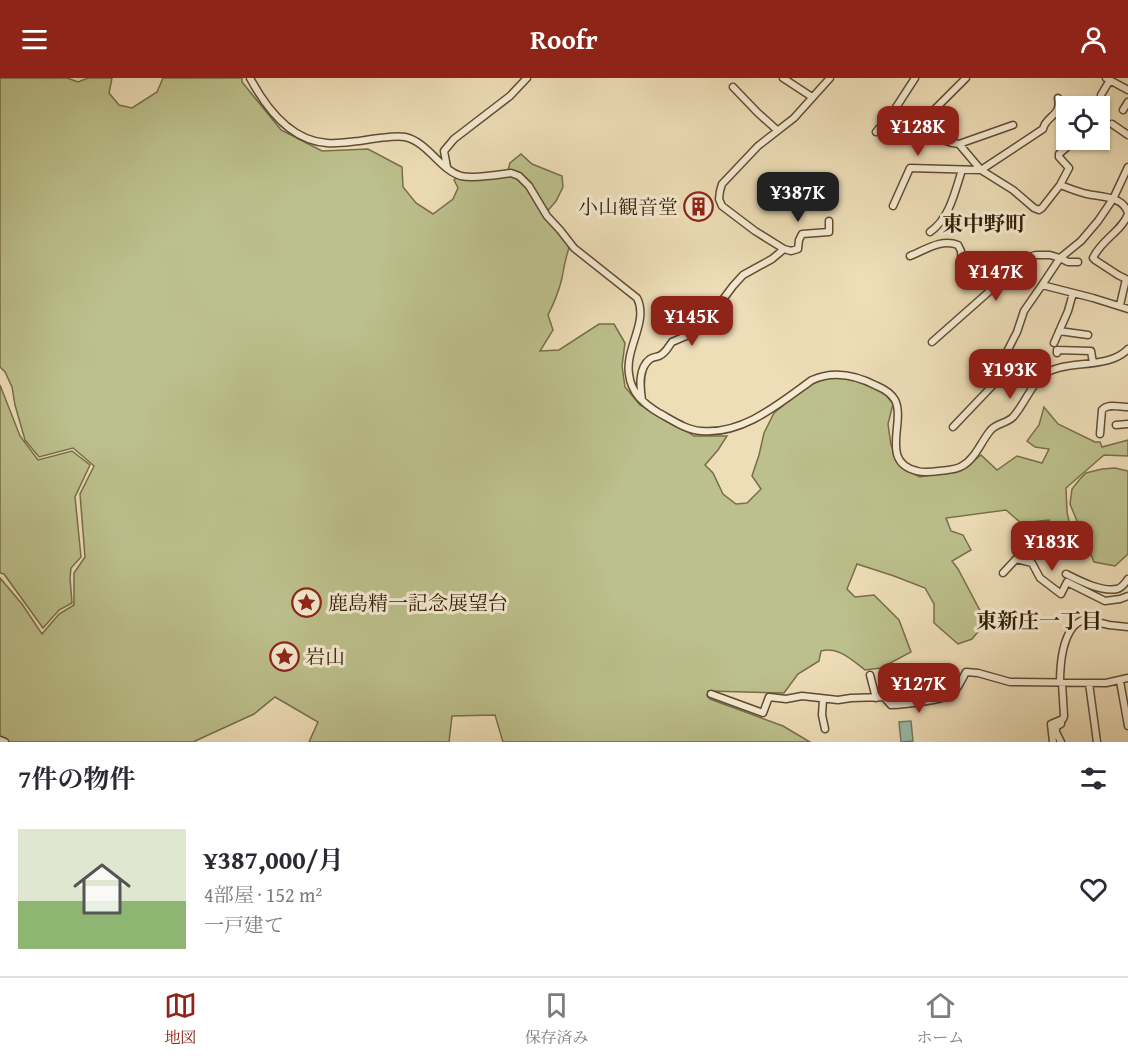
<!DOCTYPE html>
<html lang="ja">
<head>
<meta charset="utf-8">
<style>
	body { margin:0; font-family:"Gentium Book Plus","Noto Serif JP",serif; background:#f7f7f7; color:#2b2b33; height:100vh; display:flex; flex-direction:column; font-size:22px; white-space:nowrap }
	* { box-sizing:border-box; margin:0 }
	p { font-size:20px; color:#7c7c81 }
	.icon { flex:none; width:33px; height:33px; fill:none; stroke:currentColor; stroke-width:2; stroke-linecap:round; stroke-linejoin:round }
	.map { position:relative; height:664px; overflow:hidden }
	.details { display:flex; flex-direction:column; background:#fff; flex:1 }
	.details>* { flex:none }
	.controls { position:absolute; left:1056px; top:18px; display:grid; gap:12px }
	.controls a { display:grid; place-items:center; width:54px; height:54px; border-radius:0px; background:#fff; box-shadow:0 2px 4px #0004; font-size:30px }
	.price { position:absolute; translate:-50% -51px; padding:0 14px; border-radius:12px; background:#8f2418; color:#fff; font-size:20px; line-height:39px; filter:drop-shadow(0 2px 3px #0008) }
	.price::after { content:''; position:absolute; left:50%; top:36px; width:18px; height:14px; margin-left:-9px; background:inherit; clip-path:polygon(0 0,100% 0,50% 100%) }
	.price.current { background:#222; color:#fff }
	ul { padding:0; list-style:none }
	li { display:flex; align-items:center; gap:18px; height:150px; padding:0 18px }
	li span { display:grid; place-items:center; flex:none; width:168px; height:120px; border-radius:0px; color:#555 }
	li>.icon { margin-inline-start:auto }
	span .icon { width:72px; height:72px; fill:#fffc; stroke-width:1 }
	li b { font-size:26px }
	h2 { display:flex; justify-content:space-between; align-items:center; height:72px; padding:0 18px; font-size:26px }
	header { display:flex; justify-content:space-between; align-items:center; height:78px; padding:0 18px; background:#8f2418; color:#fff; font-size:27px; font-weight:600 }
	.dock { display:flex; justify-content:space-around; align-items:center; height:84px; border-top:2px solid #e1e1e2; background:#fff; font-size:16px; color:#7c7c81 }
	.dock a { display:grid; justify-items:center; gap:3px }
	.dock .current { color:#8f2418 }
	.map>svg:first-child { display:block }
	.green { fill:#bcc08c; stroke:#776e48; stroke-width:1.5 }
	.water { fill:#99bcad; stroke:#707c6a; stroke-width:1.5 }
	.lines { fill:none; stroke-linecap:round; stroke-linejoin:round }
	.street-casing { stroke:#614c32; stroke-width:9 }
	.street { stroke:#f4ead1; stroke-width:6 }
	.labels { text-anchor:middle; stroke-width:6; stroke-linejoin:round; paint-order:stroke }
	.poi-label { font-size:20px; fill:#321c05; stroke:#f4ead1; text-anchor:start }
	.neighbourhood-label { font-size:21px; font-weight:bold; fill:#321c05; stroke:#f4ead1 }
</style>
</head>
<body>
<header><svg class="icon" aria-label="menu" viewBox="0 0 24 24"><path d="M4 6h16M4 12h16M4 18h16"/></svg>Roofr<svg class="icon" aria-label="person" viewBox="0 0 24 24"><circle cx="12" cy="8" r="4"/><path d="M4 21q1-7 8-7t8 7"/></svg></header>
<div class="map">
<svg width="1128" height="664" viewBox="0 0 1128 664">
	<rect width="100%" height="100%" fill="#eedeb8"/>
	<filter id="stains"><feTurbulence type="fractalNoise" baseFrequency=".00333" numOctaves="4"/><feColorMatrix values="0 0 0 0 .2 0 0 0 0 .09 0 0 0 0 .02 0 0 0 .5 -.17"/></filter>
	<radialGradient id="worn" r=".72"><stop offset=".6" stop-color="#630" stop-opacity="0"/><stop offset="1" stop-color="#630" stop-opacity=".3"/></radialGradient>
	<path class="green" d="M 0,0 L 67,0 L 78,4 L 88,0 L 112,0 L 109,15 L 119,27 L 132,30 L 157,14 L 163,0 L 242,0 L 242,4 L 281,52 L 322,73 L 368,71 L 402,89 L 403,109 L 416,125 L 433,136 L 453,121 L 458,110 L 454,102 L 460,97 L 489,95 L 507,96 L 510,85 L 521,76 L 532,86 L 562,98 L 563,109 L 556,123 L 545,136 L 570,167 C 566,178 564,188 562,200 C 559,213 554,225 548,237 L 553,252 L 540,273 L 559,272 L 599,246 L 614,246 L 625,265 L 622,288 L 625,309 L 640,327 L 679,348 L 694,358 L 727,358 L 718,372 L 705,387 L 713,395 L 723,416 L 736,426 L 747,425 L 761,411 L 752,398 L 759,377 L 764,355 L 774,335 L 806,309 L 824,301 L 842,298 L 883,313 L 893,326 L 888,346 L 891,367 L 902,390 L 920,399 L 963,391 L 981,377 L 997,392 L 1017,378 L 1042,385 L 1049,371 L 1035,369 L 1027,363 L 1039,347 L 1044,329 L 1058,346 L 1095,364 L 1100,364 L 1102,369 L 1128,362 L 1128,378 L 1104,377 L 1066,410 L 1067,434 L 1073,462 L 1058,459 L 1049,442 L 1021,445 L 1006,432 L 946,440 L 951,453 L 963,457 L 971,472 L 952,483 L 958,491 L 986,544 L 972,561 L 958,566 L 934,545 L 934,526 L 925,510 L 894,498 L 857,486 L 847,511 L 855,519 L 874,517 L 899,542 L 911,574 L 881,590 L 865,592 C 852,582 838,568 821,573 L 819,583 L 798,596 L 784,615 L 708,613 L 707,618 L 710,621 L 783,648 L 810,664 L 503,664 L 495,637 L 452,638 L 449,664 L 309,664 L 318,644 L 275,619 L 254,636 L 193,664 L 0,664 L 0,500 L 22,526 L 42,556 L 59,536 L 74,527 L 74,495 L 85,479 L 80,416 L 94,388 L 73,370 L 39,379 L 25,362 L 15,327 L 12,309 L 5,294 L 0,289 Z
		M 0,307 L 20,358 L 38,382 L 72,373 L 90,387 L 75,419 L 81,479 L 71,490 L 70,500 L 72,525 L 59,532 L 43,550 L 4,496 L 0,495 Z
		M 1115,390 L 1128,393 L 1128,476 L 1115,488 L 1094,484 L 1070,426 L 1072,411 L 1080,401 L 1086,395 L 1102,391 Z"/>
	<path class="water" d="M 911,643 L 913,663 L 901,664 L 899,644 Z"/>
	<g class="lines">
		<defs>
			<path id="street" d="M 250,0 C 266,30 290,63 327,65 C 338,66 349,64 359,63 C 371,61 395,57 405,59 C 428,64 440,92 461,98 C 475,101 497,97 511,95 L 519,98 L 529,108 L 547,138 L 560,152 L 574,170 L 637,220 C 649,243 625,270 629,296 C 631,315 644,326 659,335 C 672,342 686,352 701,353 C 743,357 780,325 812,302 C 834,292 856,297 877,308 C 884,311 891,315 895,322 C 906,344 879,384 917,393 C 924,395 932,394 939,393 C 946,392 956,392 962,388 C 975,381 981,364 990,353 C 996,345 1006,346 1013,339 C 1024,327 1030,309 1042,298 C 1062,280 1107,293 1128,271
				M 783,0 L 812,19
				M 966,0 L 935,31 C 926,52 939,64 959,66 L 981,92 L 1013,112 L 1034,130 L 1039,132 L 1042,130 L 1060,107 L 1069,90 L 1059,79 L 1059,76 L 1075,62
				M 1106,0 L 1128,12
				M 733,9 L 758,35 L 777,52
				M 1101,17 L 1110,2
				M 1123,32 L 1128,24
				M 1112,46 L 1128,57
				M 876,54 L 895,31 L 915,0
				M 959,66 L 1013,47
				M 447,89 L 444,73 L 454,61 L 510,18 L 527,0
				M 1128,89 L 1113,121 L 1098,143 L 1081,163 L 1060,180 L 1042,207 L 1093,220 L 1128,231
				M 1060,107 C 1069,110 1078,114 1087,116 C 1101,119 1123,118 1128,135
				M 893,128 L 910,90 L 981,92 L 1043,51 C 1046,37 1062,39 1058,20
				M 829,143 L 829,154 L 802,156 L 799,162 L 798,171 L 791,173 L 784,171 L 755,153 L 722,128 L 719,121 L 720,113 L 722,106 L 758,68 L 794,40 L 830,0
				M 930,154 C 950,140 955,113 962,92
				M 910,178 C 925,172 942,160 958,167 L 961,173 L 961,176 L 992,211
				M 1120,227 L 1126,201 L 1118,197 L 1095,182 L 1093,180 C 1101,162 1122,153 1128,136
				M 1059,253 L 1088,257
				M 932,264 L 992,211 L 1007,200 L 1015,189 L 1025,180 L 1036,177 L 1050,177 L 1060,180 L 1068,184 L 1078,184
				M 1054,265 L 1068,233 L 1073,215
				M 1057,275 L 1057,272 L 1091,273 L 1093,285
				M 642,322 C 640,309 638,290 650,281 C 653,279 656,279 659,278 C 666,275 668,269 672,264 L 686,258 L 694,252 L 706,235 L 718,228 L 733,208 L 743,197 L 772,181 L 784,171
				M 1116,347 L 1128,346
				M 953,349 L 994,306 L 996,301 L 997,293 L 1017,254 L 1024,233 L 1042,207
				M 1100,356 L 1102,332 C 1108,325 1120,329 1128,329
				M 1003,495 L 1016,481 L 1032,485 L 1040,500 L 1061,516 L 1067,504 L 1105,523 L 1120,521 L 1128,518
				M 1066,496 C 1080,503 1101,514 1117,511 C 1122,510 1125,505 1128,501
				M 870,597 L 876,620
				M 1120,603 L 1128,648
				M 1060,605 C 1060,587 1062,563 1073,549 C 1075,546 1081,543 1084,541 L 1109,547 L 1128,549
				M 1089,605 L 1097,664
				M 711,616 L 763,635 L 769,619 L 786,621 L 802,618 L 838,622 L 851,620 L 884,619 L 891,627 C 902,627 947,622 953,615 C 959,609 962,601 966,594 L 978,595 L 1010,604 L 1106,605 L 1128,600
				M 823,621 L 822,637 L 825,651
				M 0,662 L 5,664
				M 1053,664 L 1051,646 L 1063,641 L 1064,638 L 1062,605
				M 1061,664 L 1056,654 L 1056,649 L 1061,646 L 1061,642"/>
		</defs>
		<use href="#street" class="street-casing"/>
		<use href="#street" class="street"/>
	</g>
	<defs>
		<symbol id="building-ring" viewBox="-11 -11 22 22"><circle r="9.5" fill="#f4ead1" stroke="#8f2418" stroke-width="1.5"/><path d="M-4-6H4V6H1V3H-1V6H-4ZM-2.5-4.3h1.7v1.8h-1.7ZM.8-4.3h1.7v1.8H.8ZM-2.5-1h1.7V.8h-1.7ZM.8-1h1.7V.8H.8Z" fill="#8f2418"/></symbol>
		<symbol id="sight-ring" viewBox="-11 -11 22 22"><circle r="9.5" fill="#f4ead1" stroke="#8f2418" stroke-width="1.5"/><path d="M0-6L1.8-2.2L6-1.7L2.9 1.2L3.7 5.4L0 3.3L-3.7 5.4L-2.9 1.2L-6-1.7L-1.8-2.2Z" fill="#8f2418"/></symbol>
	</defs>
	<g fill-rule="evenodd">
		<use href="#building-ring" x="682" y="112" width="33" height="33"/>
		<use href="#sight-ring" x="290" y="508" width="33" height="33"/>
		<use href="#sight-ring" x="268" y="562" width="33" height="33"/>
	</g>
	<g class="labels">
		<g class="poi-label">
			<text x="678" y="136" text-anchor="end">小山観音堂</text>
			<text x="328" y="532">鹿島精一記念展望台</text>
			<text x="305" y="586">岩山</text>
		</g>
		<g class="neighbourhood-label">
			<text x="984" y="153">東中野町</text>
			<text x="1039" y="550">東新庄一丁目</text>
		</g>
	</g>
	<rect width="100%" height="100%" filter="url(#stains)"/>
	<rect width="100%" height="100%" fill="url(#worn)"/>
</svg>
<div class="controls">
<a><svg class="icon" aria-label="locate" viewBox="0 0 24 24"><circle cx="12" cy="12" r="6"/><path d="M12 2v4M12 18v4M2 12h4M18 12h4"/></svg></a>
</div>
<b class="price" style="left:918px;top:79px">¥128K</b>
<b class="price current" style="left:798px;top:145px">¥387K</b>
<b class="price" style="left:996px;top:224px">¥147K</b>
<b class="price" style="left:692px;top:269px">¥145K</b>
<b class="price" style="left:1010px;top:322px">¥193K</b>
<b class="price" style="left:1052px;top:494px">¥183K</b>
<b class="price" style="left:919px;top:636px">¥127K</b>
</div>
<section class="details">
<h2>7件の物件<svg class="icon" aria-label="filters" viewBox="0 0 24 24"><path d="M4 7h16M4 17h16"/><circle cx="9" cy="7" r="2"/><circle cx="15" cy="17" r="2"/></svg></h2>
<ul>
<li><span style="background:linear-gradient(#dfe7d0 60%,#8fb573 0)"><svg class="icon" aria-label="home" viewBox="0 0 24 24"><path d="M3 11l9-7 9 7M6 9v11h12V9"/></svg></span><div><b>¥387,000/月</b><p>4部屋 · 152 m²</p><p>一戸建て</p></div><svg class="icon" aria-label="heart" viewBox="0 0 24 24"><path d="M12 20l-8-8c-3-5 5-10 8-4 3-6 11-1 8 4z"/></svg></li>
</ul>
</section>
<nav class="dock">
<a class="current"><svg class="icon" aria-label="map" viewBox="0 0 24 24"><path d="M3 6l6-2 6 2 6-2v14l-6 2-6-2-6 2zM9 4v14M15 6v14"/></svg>地図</a>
<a><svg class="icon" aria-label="saved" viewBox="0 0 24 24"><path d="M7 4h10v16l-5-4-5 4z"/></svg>保存済み</a>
<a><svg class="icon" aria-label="home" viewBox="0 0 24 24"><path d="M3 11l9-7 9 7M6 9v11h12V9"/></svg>ホーム</a>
</nav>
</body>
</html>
